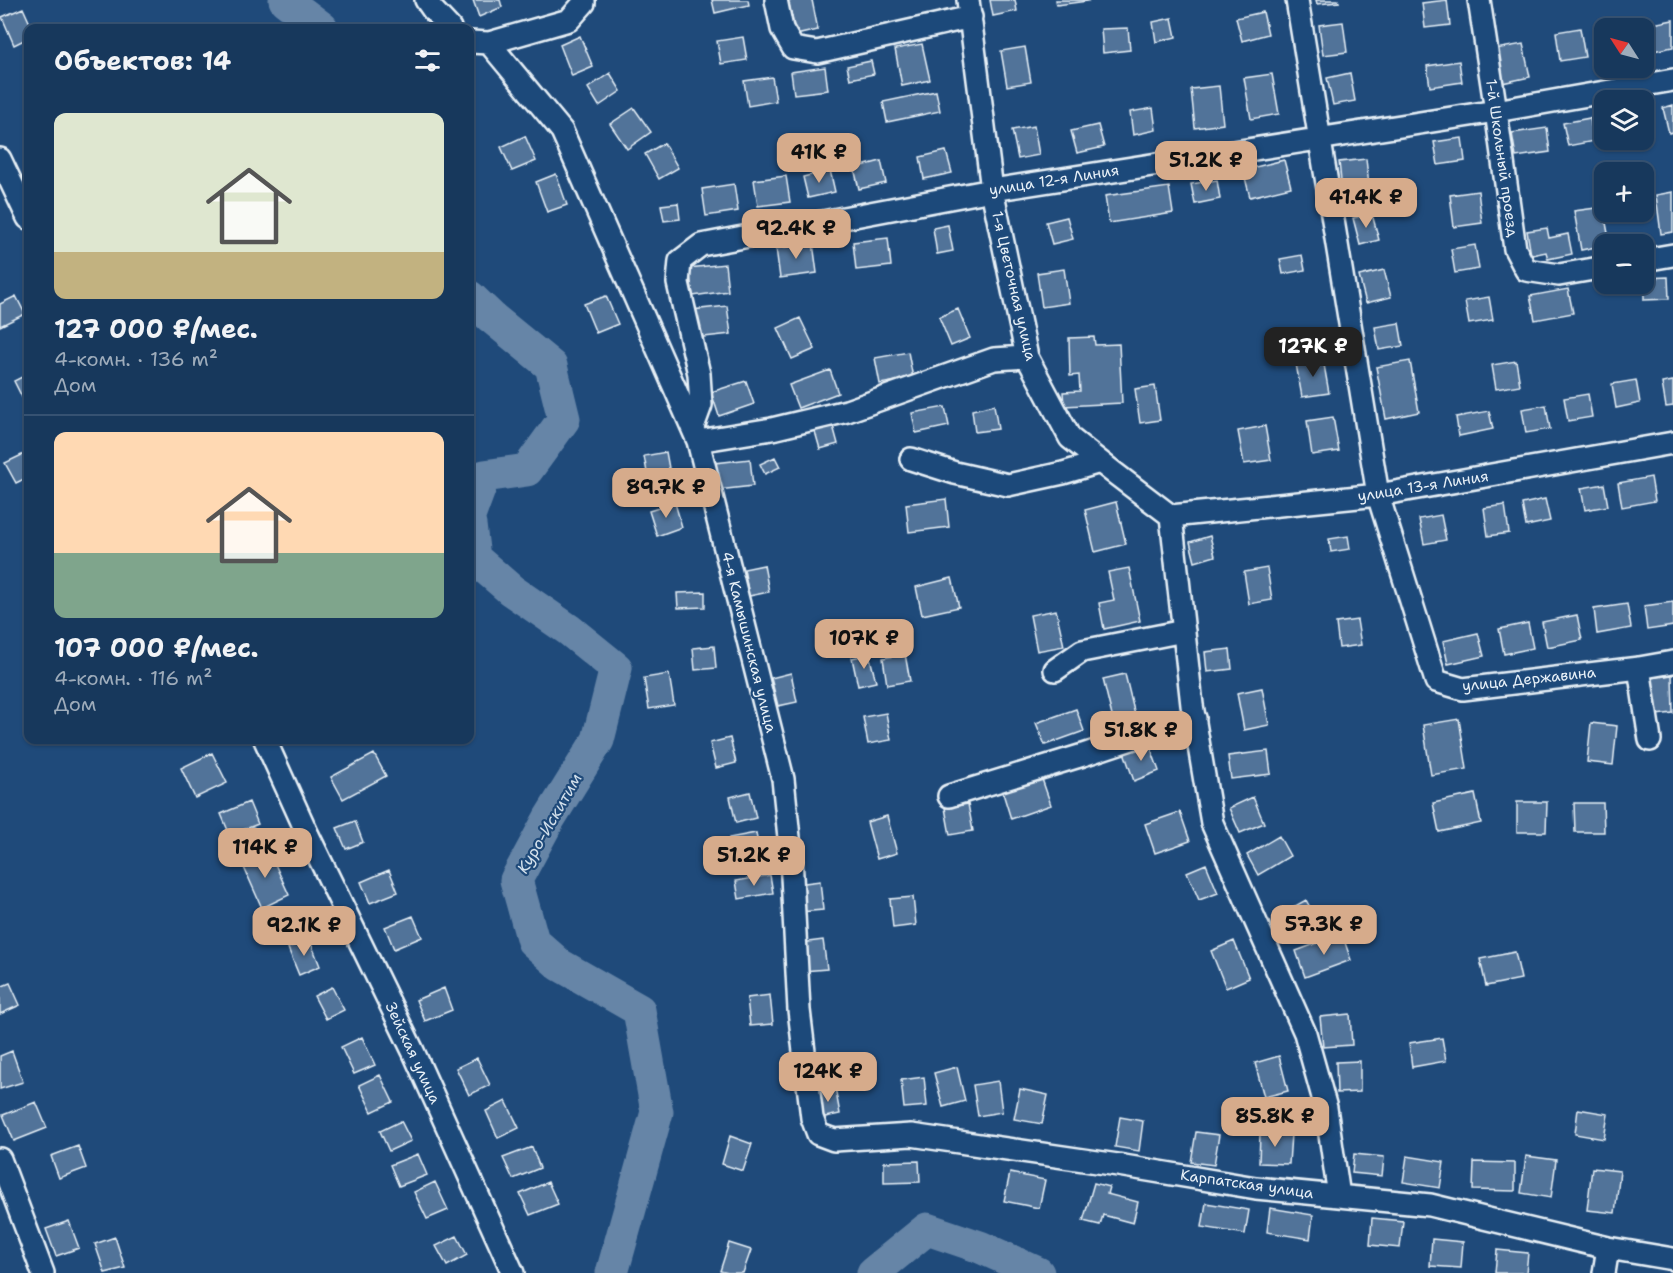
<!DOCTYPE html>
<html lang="ru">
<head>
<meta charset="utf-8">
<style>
	body { margin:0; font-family:"Shantell Sans",sans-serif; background:#244365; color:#f1f3f6; height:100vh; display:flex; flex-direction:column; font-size:22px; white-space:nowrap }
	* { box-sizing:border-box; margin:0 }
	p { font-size:20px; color:#9eacbb }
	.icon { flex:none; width:33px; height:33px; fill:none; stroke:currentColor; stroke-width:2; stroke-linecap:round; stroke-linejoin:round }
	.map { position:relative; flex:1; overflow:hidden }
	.sheet { position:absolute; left:24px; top:24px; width:450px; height:720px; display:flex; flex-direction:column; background:#17385c; border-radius:12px; box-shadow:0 2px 4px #0004,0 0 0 2px #365272 }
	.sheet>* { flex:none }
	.needle { width:39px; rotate:306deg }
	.fabs { position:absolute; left:1594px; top:18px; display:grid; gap:12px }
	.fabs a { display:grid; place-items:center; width:60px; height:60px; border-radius:12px; background:#17385c; box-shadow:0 2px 4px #0004,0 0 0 2px #365272; font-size:30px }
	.price { position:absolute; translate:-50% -51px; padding:0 14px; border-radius:12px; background:#d6ab8b; color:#111; font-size:20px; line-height:39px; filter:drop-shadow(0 2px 3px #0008) }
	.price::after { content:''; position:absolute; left:50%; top:36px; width:18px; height:14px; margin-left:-9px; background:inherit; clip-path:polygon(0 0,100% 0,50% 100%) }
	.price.selected { background:#222; color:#fff }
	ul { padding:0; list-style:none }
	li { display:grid; align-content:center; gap:12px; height:318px; padding:0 30px }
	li+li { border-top:2px solid #365272 }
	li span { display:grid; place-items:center; height:186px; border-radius:12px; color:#555 }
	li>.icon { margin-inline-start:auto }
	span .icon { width:108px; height:108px; fill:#fffc; stroke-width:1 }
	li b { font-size:26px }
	h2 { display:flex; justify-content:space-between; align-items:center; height:72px; padding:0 30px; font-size:26px }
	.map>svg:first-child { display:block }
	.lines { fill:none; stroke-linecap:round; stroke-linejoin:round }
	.river { stroke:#6685a7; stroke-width:33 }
	.building { fill:#517399; stroke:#e8f1f8; stroke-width:1.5 }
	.minor-casing { stroke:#e8f1f8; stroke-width:26 }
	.minor { stroke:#1f4a7a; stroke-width:21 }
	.labels { text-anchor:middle; stroke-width:4.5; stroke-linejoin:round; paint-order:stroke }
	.street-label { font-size:15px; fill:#e8f1f8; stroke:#1f4a7a }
	.water-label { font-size:16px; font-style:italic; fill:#d4e1ec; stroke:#1f4a7a }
</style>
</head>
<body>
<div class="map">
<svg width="1673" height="1273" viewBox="0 0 1673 1273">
	<rect width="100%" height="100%" fill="#1f4a7a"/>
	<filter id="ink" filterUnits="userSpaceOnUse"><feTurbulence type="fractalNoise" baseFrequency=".0167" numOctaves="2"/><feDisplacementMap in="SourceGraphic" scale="12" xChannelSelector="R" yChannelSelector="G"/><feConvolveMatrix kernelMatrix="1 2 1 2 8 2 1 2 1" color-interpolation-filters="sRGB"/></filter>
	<g filter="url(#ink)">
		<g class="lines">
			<path class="river" d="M 285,0 L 322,28
				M 470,297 L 491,317 L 551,366 L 564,419 L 527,470 L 484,476 L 470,514
				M 470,525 L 474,558 L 511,590 L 569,630 L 616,668 L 598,740 L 549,819 L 516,880 L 533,941 L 560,965 L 639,1010 L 657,1112 L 612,1273
				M 873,1273 L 927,1229 L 980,1247 L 1038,1273"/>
		</g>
		<path class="building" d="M 473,0 L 500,0 L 502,7 L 479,17 Z
			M 712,0 L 748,0 L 749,5 L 715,13 Z
			M 788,0 L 812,0 L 818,30 L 796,35 Z
			M 990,0 L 1015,0 L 1017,11 L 993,16 Z
			M 1056,0 L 1087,0 L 1088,1 L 1057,5 Z
			M 1316,0 L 1338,0 L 1339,2 L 1317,4 Z
			M 1447,0 L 1450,25 L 1425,28 L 1422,3 Z
			M 23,8 L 32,28 L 28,28 L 28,38 L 14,45 L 2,17 Z
			M 1263,12 L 1268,34 L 1242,41 L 1236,18 Z
			M 1172,18 L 1176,37 L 1156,42 L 1153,22 Z
			M 1673,20 L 1673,47 L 1648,52 L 1643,26 Z
			M 1343,22 L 1347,52 L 1323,55 L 1319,25 Z
			M 1128,28 L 1130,50 L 1103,53 L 1101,29 Z
			M 1580,28 L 1585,57 L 1560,61 L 1556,32 Z
			M 1605,34 L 1605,64 L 1599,65 L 1595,35 Z
			M 580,36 L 593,67 L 572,76 L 560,45 Z
			M 743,37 L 747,60 L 721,64 L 717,41 Z
			M 922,44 L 930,80 L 902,86 L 895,49 Z
			M 1523,44 L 1530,77 L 1502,83 L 1495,49 Z
			M 1025,47 L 1031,82 L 1007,86 L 1001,51 Z
			M 871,61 L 874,74 L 850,79 L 847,66 Z
			M 1459,61 L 1462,82 L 1430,87 L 1427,66 Z
			M 825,67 L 828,90 L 794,94 L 791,72 Z
			M 610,73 L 621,91 L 599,106 L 588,88 Z
			M 1350,73 L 1355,101 L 1333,105 L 1327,78 Z
			M 1272,74 L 1279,114 L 1251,119 L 1244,78 Z
			M 772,77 L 776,101 L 748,106 L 744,81 Z
			M 1219,86 L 1223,124 L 1195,128 L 1191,89 Z
			M 936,91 L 940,111 L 887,122 L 883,102 Z
			M 1673,105 L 1673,132 L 1669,133 L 1663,108 Z
			M 634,108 L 651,132 L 627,149 L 610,124 Z
			M 1153,108 L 1156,130 L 1133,135 L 1130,112 Z
			M 1590,118 L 1594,141 L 1568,146 L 1563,123 Z
			M 1098,125 L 1104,147 L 1077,153 L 1071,131 Z
			M 1034,126 L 1039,155 L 1018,159 L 1012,130 Z
			M 1547,128 L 1550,152 L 1516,157 L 1512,133 Z
			M 525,136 L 536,161 L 512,171 L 501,147 Z
			M 1462,138 L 1465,161 L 1438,165 L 1434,142 Z
			M 664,143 L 678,168 L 659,179 L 645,154 Z
			M 946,151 L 952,173 L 924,179 L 920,157 Z
			M 1366,159 L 1369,186 L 1342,190 L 1339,162 Z
			M 1284,160 L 1291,187 L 1250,197 L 1243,170 Z
			M 881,161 L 886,183 L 859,189 L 854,168 Z
			M 830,170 L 835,192 L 808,198 L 803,177 Z
			M 556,174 L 567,205 L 547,212 L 536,182 Z
			M 786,176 L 790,202 L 758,206 L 754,180 Z
			M 1217,180 L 1220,199 L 1195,204 L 1191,184 Z
			M 734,184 L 738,211 L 706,216 L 702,189 Z
			M 1169,187 L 1173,213 L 1109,223 L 1105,196 Z
			M 1478,191 L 1482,223 L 1454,227 L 1450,195 Z
			M 1673,192 L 1673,232 L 1661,234 L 1656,195 Z
			M 678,203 L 680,219 L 664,221 L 661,205 Z
			M 1603,207 L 1610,244 L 1581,250 L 1574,211 Z
			M 1372,214 L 1379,240 L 1360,245 L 1353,218 Z
			M 1067,217 L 1073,239 L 1052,244 L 1046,222 Z
			M 948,225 L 953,251 L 937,254 L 933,228 Z
			M 1547,228 L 1549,238 L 1568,234 L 1572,254 L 1548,259 L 1546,252 L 1531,255 L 1527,231 Z
			M 888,238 L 891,266 L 856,270 L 853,242 Z
			M 813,243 L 817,273 L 780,278 L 776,248 Z
			M 1475,245 L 1479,269 L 1455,273 L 1451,249 Z
			M 1302,255 L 1305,270 L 1283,274 L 1280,259 Z
			M 725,264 L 728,291 L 693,296 L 689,268 Z
			M 1064,269 L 1069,303 L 1042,307 L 1037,273 Z
			M 1384,270 L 1391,297 L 1366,303 L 1359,276 Z
			M 1668,277 L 1669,299 L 1644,300 L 1644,278 Z
			M 1568,289 L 1573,313 L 1535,320 L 1530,296 Z
			M 16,296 L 25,314 L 0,326 L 0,304 Z
			M 606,296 L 618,324 L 596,333 L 584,304 Z
			M 1489,297 L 1493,320 L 1469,324 L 1465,301 Z
			M 727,306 L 731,334 L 695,338 L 692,310 Z
			M 958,309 L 970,338 L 951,346 L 939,317 Z
			M 800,318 L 815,349 L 792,359 L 778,328 Z
			M 1399,323 L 1403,346 L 1379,350 L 1375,327 Z
			M 1094,337 L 1095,345 L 1119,344 L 1122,403 L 1064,406 L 1063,392 L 1080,391 L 1079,375 L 1070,376 L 1069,338 Z
			M 908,352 L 913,378 L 880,384 L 875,358 Z
			M 1323,359 L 1329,393 L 1302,397 L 1296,364 Z
			M 1410,361 L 1419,412 L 1386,419 L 1376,367 Z
			M 1516,361 L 1520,385 L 1496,389 L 1492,365 Z
			M 830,370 L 838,393 L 798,408 L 789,385 Z
			M 28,374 L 28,399 L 24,401 L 14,381 Z
			M 1636,380 L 1640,403 L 1616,408 L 1612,384 Z
			M 746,381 L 754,404 L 719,416 L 711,392 Z
			M 1673,381 L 1673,406 L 1666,407 L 1662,383 Z
			M 1155,386 L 1160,420 L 1140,423 L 1135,389 Z
			M 1588,394 L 1592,417 L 1568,421 L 1564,398 Z
			M 994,405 L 998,429 L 975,432 L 972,410 Z
			M 1546,405 L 1550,429 L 1526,433 L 1522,409 Z
			M 945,407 L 949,426 L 916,433 L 912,413 Z
			M 1489,411 L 1493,429 L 1459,436 L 1456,417 Z
			M 1333,417 L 1339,451 L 1312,455 L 1307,421 Z
			M 832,422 L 838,444 L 820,449 L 814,428 Z
			M 1265,426 L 1271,460 L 1244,464 L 1238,431 Z
			M 28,452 L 28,477 L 16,483 L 5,463 Z
			M 666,452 L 673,490 L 651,494 L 644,456 Z
			M 775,457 L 780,467 L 765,474 L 760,464 Z
			M 750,459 L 753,486 L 718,490 L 715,463 Z
			M 1651,477 L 1655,501 L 1622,507 L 1618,483 Z
			M 1604,484 L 1608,506 L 1585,510 L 1581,488 Z
			M 946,499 L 949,527 L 909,532 L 906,504 Z
			M 1545,499 L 1550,521 L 1526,526 L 1522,504 Z
			M 1116,502 L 1126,544 L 1095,552 L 1085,510 Z
			M 675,503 L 682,527 L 657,536 L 649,511 Z
			M 1505,505 L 1509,533 L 1488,536 L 1484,508 Z
			M 1441,515 L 1446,540 L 1424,544 L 1419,519 Z
			M 1210,536 L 1215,556 L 1195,562 L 1190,542 Z
			M 1348,536 L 1350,549 L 1331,552 L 1329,539 Z
			M 764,565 L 769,592 L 749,596 L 744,569 Z
			M 1129,568 L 1140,621 L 1104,629 L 1099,603 L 1114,600 L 1108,572 Z
			M 1267,568 L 1272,600 L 1249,604 L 1244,572 Z
			M 952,578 L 959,607 L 922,615 L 916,587 Z
			M 705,592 L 705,607 L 678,608 L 677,593 Z
			M 1673,602 L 1673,626 L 1647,630 L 1644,606 Z
			M 1627,604 L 1631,628 L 1597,634 L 1594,609 Z
			M 1056,610 L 1064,646 L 1037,651 L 1030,615 Z
			M 1577,615 L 1582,640 L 1547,647 L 1542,622 Z
			M 1357,620 L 1361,645 L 1339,648 L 1336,623 Z
			M 1528,623 L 1533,648 L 1504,654 L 1499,629 Z
			M 1478,633 L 1484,656 L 1448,664 L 1443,641 Z
			M 714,646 L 716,668 L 695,670 L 693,648 Z
			M 1230,649 L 1232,669 L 1207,672 L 1205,652 Z
			M 869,654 L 876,682 L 858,686 L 852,658 Z
			M 905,654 L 910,681 L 887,685 L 883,658 Z
			M 791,673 L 797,702 L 778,706 L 771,678 Z
			M 669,674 L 674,705 L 649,709 L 644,678 Z
			M 1125,674 L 1135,715 L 1113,720 L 1103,679 Z
			M 1672,675 L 1673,713 L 1656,715 L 1651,678 Z
			M 1262,688 L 1269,725 L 1244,730 L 1237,693 Z
			M 1076,709 L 1084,731 L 1045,745 L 1036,723 Z
			M 886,713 L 891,740 L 868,744 L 863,717 Z
			M 1459,719 L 1467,769 L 1431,775 L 1423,725 Z
			M 1591,723 L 1617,726 L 1613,765 L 1587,762 Z
			M 730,738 L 736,763 L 716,768 L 710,743 Z
			M 1149,743 L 1159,771 L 1134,781 L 1124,752 Z
			M 1268,751 L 1271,774 L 1231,779 L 1228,756 Z
			M 212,753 L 227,783 L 195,798 L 181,768 Z
			M 374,754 L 386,776 L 343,799 L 331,777 Z
			M 1041,776 L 1051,805 L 1011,819 L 1002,790 Z
			M 750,792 L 756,818 L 736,823 L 730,797 Z
			M 1475,794 L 1481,823 L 1439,832 L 1433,803 Z
			M 1253,797 L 1264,823 L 1240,833 L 1229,808 Z
			M 249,802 L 258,824 L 230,835 L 221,814 Z
			M 1517,802 L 1547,802 L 1546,832 L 1517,832 Z
			M 1574,803 L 1603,803 L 1604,832 L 1575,832 Z
			M 968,804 L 973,831 L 950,835 L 945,808 Z
			M 1180,812 L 1190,841 L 1155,853 L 1145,824 Z
			M 887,816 L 897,853 L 877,859 L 867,822 Z
			M 355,821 L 363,842 L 346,849 L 337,828 Z
			M 756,833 L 762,868 L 734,872 L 729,838 Z
			M 1279,836 L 1290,856 L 1258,875 L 1247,855 Z
			M 269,851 L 289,895 L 262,908 L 242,863 Z
			M 1206,864 L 1218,893 L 1199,900 L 1187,872 Z
			M 389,870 L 398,892 L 370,903 L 361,882 Z
			M 770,875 L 773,893 L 739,899 L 736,881 Z
			M 820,881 L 823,910 L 800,912 L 797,884 Z
			M 913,897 L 916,925 L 893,928 L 890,899 Z
			M 1306,900 L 1317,920 L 1286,938 L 1274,918 Z
			M 413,916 L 422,937 L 394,949 L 385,927 Z
			M 1342,934 L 1351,960 L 1305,977 L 1296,951 Z
			M 309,938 L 320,966 L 299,975 L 288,948 Z
			M 823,940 L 827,969 L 803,971 L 801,943 Z
			M 1234,941 L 1249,978 L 1226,988 L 1211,951 Z
			M 1515,952 L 1521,979 L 1486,986 L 1480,959 Z
			M 10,983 L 20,1005 L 0,1014 L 0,987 Z
			M 332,987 L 344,1010 L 326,1019 L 314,996 Z
			M 444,988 L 452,1010 L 425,1021 L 416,1000 Z
			M 770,995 L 773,1024 L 750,1026 L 747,998 Z
			M 1350,1014 L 1352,1045 L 1323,1047 L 1320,1017 Z
			M 362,1037 L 375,1065 L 354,1074 L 341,1047 Z
			M 1442,1038 L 1446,1061 L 1412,1067 L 1409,1043 Z
			M 12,1051 L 23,1082 L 0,1089 L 0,1056 Z
			M 1279,1056 L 1288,1091 L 1264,1097 L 1255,1063 Z
			M 477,1058 L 490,1085 L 469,1095 L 456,1068 Z
			M 1360,1061 L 1360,1092 L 1337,1093 L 1336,1062 Z
			M 957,1067 L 965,1101 L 943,1107 L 934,1073 Z
			M 380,1075 L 393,1102 L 372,1112 L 359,1085 Z
			M 924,1077 L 927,1106 L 904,1108 L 901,1080 Z
			M 998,1081 L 1002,1112 L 978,1116 L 973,1085 Z
			M 835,1087 L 840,1114 L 820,1118 L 815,1091 Z
			M 1020,1089 L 1048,1095 L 1042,1124 L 1014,1119 Z
			M 506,1101 L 519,1128 L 498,1138 L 486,1111 Z
			M 36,1102 L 47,1128 L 14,1141 L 3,1115 Z
			M 1578,1109 L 1608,1114 L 1604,1139 L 1575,1134 Z
			M 1120,1117 L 1143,1121 L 1139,1151 L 1115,1147 Z
			M 401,1121 L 411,1141 L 389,1151 L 380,1131 Z
			M 1196,1132 L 1219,1135 L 1214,1165 L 1191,1162 Z
			M 1260,1133 L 1291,1134 L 1289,1164 L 1259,1163 Z
			M 730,1136 L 752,1144 L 743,1171 L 722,1164 Z
			M 78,1146 L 86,1168 L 59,1178 L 51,1156 Z
			M 532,1147 L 540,1168 L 513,1179 L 503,1158 Z
			M 418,1154 L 427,1175 L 399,1186 L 390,1165 Z
			M 1354,1154 L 1384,1157 L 1382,1176 L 1352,1173 Z
			M 1407,1156 L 1444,1162 L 1440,1188 L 1403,1182 Z
			M 1526,1156 L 1556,1160 L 1551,1198 L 1521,1193 Z
			M 919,1161 L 920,1182 L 884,1183 L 884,1162 Z
			M 1474,1162 L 1515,1163 L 1515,1191 L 1473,1190 Z
			M 1592,1168 L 1620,1171 L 1615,1213 L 1587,1210 Z
			M 1010,1173 L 1045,1180 L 1039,1208 L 1004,1201 Z
			M 435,1182 L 448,1210 L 427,1219 L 414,1192 Z
			M 548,1182 L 558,1204 L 530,1215 L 520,1194 Z
			M 1094,1183 L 1109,1187 L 1107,1194 L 1138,1202 L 1133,1223 L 1103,1215 L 1100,1225 L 1083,1221 Z
			M 1206,1203 L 1249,1210 L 1245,1234 L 1202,1227 Z
			M 1270,1208 L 1313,1215 L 1310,1239 L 1267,1232 Z
			M 1372,1218 L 1403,1221 L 1400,1248 L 1370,1245 Z
			M 69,1221 L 79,1248 L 56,1256 L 46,1229 Z
			M 457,1236 L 467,1255 L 447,1266 L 436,1246 Z
			M 115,1237 L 125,1268 L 105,1273 L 95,1244 Z
			M 1432,1239 L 1463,1242 L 1461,1268 L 1430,1266 Z
			M 729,1243 L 751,1250 L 743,1273 L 728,1273 L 720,1271 Z
			M 1497,1250 L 1528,1253 L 1526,1273 L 1495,1273 Z"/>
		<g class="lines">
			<defs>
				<path id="minor" d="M 426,0 L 433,10 L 450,28
					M 776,0 L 782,29 L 793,48 L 817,52 L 971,17
					M 968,0 L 992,190 L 1027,357 L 1070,438 L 1113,472 L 1171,516
					M 1297,0 L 1378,495 L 1436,681 L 1463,689 L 1639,668 L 1673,662
					M 1479,0 L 1496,111 L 1515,249 L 1526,270 L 1559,275 L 1605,267
					M 470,42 L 489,43 L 562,131 L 698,441 L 783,779 L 791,857 L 799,1010 L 812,1118 L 818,1134 L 834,1140 L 911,1135 L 1118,1165 L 1256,1188 L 1430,1205 L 1608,1248 L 1673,1259
					M 489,43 L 569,20 L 584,3 L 584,0
					M 0,159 L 28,218
					M 1644,260 L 1673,255
					M 693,427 L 701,405 L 699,374 L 678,283 L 680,261 L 701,245 L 992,190 L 1496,111 L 1673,80
					M 698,441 L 772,429 L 847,411 L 994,359 L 1027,357
					M 911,459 L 955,473 L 1008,485 L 1063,473 L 1100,462
					M 1171,516 L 1192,705 L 1212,823 L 1305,1033 L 1326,1108 L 1339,1196
					M 1171,516 L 1378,495 L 1673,443
					M 1639,668 L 1650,740
					M 1055,670 L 1082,651 L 1184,631
					M 265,740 L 308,835 L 413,1051 L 513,1273
					M 949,796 L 1083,755 L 1195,718
					M 0,1159 L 43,1273
					M 1604,1273 L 1608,1248"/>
			</defs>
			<use href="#minor" class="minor-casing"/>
			<use href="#minor" class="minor"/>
		</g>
	</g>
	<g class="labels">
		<g class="street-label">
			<text transform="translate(1502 158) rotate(82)" y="5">1-й Школьный проезд</text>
			<text transform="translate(1054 180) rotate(-9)" y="5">улица 12-я Линия</text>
			<text transform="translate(1014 286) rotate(77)" y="5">1-я Цветочная улица</text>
			<text transform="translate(1423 486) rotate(-9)" y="5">улица 13-я Линия</text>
			<text transform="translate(749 642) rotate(76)" y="5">4-я Камышинская улица</text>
			<text transform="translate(1529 679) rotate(-6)" y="5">улица Державина</text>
			<text transform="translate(413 1053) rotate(65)" y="5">Зейская улица</text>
			<text transform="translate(1247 1184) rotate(8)" y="5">Карпатская улица</text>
		</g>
		<g class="water-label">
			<text transform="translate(549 823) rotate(-60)" y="6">Куро-Искитим</text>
		</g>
	</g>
</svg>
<div class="fabs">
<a><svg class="needle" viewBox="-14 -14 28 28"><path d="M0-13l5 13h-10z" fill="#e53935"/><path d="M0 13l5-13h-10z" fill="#9eacbb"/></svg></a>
<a><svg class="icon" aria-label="layers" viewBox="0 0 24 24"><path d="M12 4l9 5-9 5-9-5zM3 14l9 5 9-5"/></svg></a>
<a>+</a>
<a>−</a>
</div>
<b class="price" style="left:819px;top:184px">41K ₽</b>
<b class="price" style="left:1206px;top:192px">51.2K ₽</b>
<b class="price" style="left:1366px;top:229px">41.4K ₽</b>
<b class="price" style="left:796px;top:260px">92.4K ₽</b>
<b class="price selected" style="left:1313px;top:378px">127K ₽</b>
<b class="price" style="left:666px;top:519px">89.7K ₽</b>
<b class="price" style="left:864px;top:670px">107K ₽</b>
<b class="price" style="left:1141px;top:762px">51.8K ₽</b>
<b class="price" style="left:265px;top:879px">114K ₽</b>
<b class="price" style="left:754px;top:887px">51.2K ₽</b>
<b class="price" style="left:1324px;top:956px">57.3K ₽</b>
<b class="price" style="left:304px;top:957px">92.1K ₽</b>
<b class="price" style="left:828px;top:1103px">124K ₽</b>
<b class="price" style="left:1275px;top:1148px">85.8K ₽</b>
<section class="sheet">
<h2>Объектов: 14<svg class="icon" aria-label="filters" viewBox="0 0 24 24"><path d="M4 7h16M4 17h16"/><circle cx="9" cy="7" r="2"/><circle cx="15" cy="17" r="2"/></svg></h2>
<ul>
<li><span style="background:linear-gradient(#dfe7d0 75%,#c2b280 0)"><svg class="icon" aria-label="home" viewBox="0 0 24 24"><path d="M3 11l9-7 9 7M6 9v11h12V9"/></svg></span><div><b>127 000 ₽/мес.</b><p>4-комн. · 136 m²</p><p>Дом</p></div></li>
<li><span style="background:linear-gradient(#ffd9b3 65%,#7fa58c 0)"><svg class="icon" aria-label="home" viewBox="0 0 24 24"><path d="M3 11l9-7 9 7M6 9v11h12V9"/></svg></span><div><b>107 000 ₽/мес.</b><p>4-комн. · 116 m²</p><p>Дом</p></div></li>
</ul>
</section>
</div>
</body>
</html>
